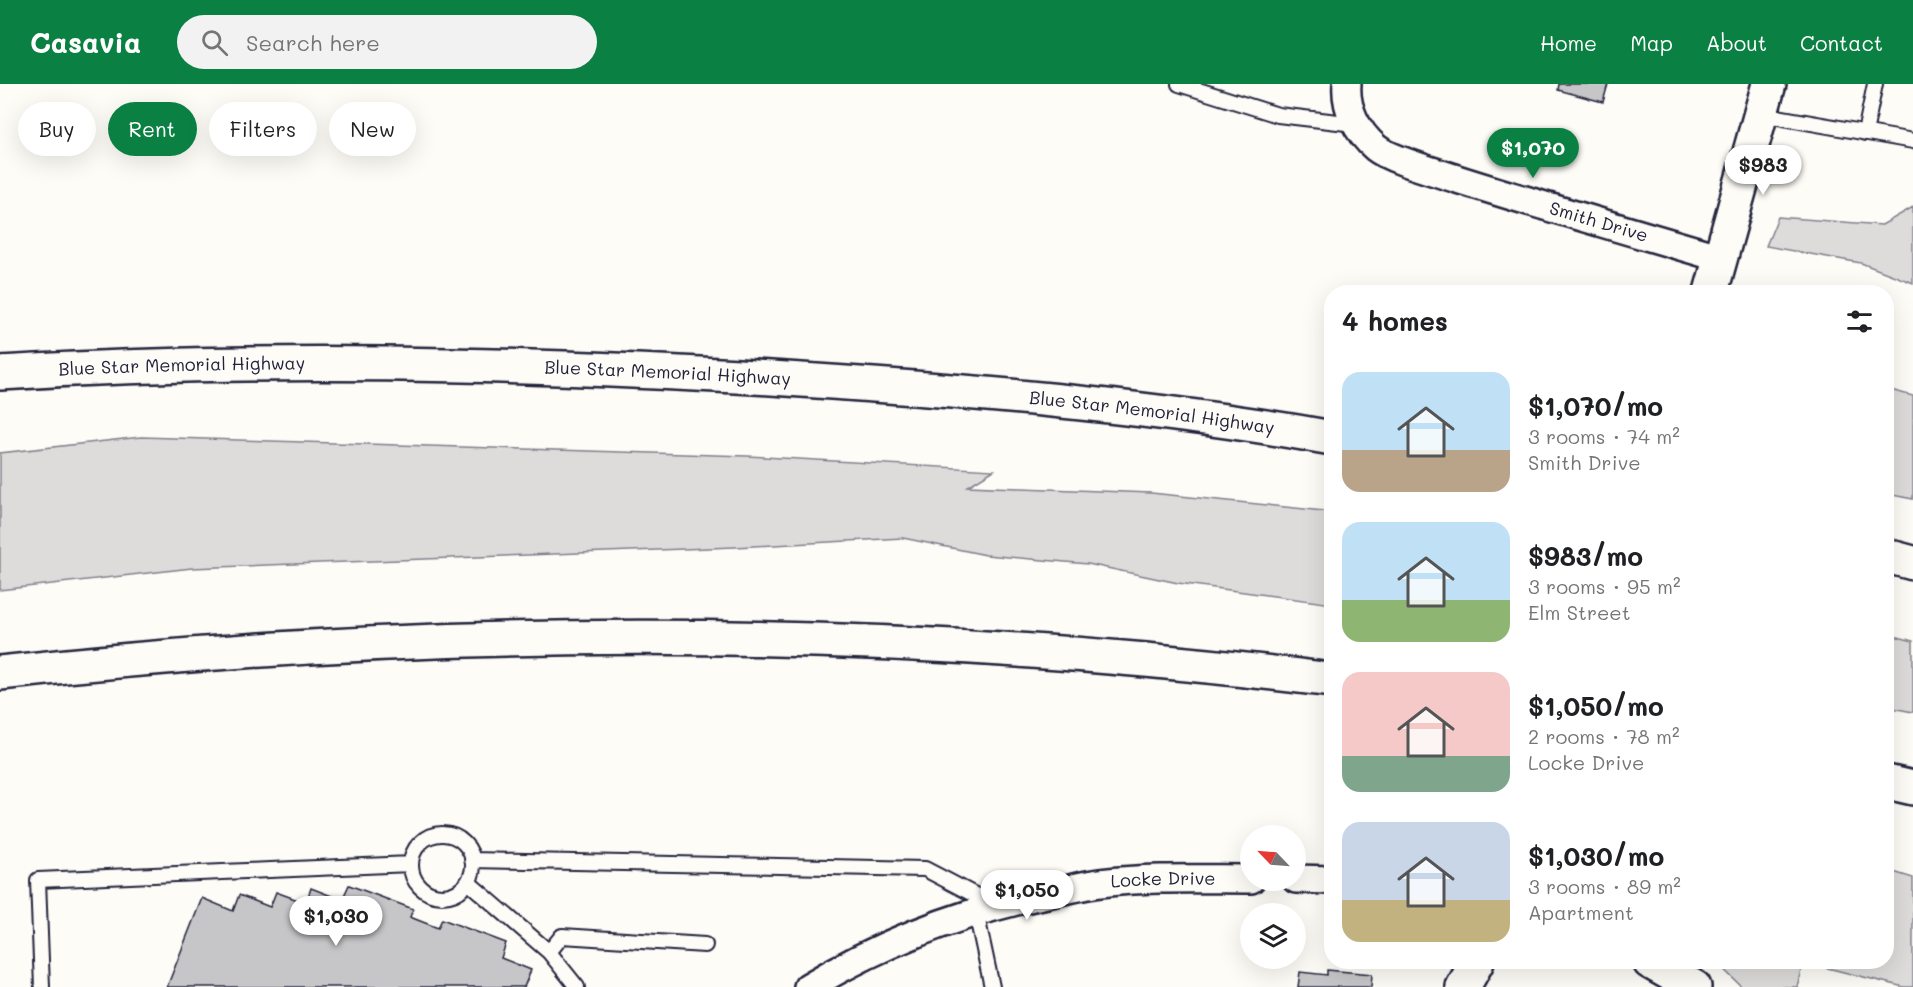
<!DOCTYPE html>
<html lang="en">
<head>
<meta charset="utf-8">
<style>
	body { margin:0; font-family:Mali,sans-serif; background:#f2f2f2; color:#202124; height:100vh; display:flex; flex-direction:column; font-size:22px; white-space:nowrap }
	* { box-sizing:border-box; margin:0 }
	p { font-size:20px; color:#757577 }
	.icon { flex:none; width:33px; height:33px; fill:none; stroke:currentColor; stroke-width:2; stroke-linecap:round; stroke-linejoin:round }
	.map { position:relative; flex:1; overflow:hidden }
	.sheet { position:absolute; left:1324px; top:201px; width:570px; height:684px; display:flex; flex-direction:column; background:#fff; border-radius:24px; box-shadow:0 6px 24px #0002 }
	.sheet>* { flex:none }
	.hud { position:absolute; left:18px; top:18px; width:570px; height:54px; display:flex; gap:12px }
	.needle { width:39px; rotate:295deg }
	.tools { position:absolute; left:1240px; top:741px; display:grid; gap:12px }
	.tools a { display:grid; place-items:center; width:66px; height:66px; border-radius:50%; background:#fff; box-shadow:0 6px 24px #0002; font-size:30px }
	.price { position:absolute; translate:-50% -51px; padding:0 14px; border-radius:21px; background:#fff; color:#222; font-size:20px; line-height:39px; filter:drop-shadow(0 2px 3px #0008) }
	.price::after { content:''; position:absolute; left:50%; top:36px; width:18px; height:14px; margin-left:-9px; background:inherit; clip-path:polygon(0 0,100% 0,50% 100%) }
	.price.selected { background:#0b8043; color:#fff }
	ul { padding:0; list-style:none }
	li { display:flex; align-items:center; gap:18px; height:150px; padding:0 18px }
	li span { display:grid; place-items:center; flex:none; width:168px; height:120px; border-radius:18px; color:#555 }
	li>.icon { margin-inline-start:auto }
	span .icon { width:72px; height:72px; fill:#fffc; stroke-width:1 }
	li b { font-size:26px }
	h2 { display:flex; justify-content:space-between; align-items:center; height:72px; padding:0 18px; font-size:26px }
	.pill { padding:0 21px; border-radius:27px; background:#fff; box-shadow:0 6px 24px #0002; font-size:21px; line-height:54px }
	.pill.selected { background:#0b8043; color:#fff }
	header { display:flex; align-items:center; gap:36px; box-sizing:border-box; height:84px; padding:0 30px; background:#0b8043; color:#fff }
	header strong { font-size:28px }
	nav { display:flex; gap:33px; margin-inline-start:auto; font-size:21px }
	.search { width:420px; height:54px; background:#f2f2f2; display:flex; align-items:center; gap:15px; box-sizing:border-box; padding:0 21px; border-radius:33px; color:#757577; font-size:22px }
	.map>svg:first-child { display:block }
	.green { fill:#dddcdb; stroke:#807f8b; stroke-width:1.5 }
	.building { fill:#c6c6c8; stroke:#22223b; stroke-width:1.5 }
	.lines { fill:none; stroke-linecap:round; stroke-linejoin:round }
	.service-casing { stroke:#22223b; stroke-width:18 }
	.minor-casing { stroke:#22223b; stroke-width:32 }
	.tertiary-casing { stroke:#22223b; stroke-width:38 }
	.motorway-casing { stroke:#22223b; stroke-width:38 }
	.service { stroke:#fdfcf7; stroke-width:14 }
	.minor { stroke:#fdfcf7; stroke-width:27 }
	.tertiary { stroke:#fdfcf7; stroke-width:33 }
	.motorway { stroke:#fdfcf7; stroke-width:33 }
	.labels { text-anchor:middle; stroke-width:4.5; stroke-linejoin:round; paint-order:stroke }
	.street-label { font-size:18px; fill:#22223b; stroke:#fdfcf7 }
</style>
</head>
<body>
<header>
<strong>Casavia</strong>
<div class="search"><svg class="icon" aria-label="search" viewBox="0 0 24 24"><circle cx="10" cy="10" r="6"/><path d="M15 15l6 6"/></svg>Search here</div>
<nav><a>Home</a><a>Map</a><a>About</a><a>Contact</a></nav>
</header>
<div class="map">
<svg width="1913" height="903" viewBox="0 0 1913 903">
	<rect width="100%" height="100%" fill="#fdfcf7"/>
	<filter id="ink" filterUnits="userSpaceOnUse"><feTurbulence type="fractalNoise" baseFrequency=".0167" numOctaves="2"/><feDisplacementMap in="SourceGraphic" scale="12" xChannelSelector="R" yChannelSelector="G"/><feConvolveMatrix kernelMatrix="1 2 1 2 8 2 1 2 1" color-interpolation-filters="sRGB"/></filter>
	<g filter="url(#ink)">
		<path class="green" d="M 1913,123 L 1913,199 L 1861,179 L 1766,162 L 1778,133 L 1882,141 Z
			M 1887,305 L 1913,312 L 1913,415 L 1887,410 Z
			M 141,353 L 747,372 L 994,386 L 968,402 L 1151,409 L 1324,427 L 1332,427 L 1332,520 L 1178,499 L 1088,480 L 986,471 L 903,454 L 735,463 L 192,484 L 0,506 L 0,369 Z
			M 1887,550 L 1913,557 L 1913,628 L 1887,623 Z
			M 1887,786 L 1913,794 L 1913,903 L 1904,903 L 1803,878 L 1797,903 L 1742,903 L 1716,878 L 1887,878 Z"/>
		<path class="building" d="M 1559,0 L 1608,0 L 1603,18 L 1558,6 Z
			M 349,801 L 413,825 L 410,833 L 438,844 L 442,835 L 506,859 L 501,874 L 531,886 L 524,903 L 167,903 L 202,814 L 233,827 L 239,811 L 270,823 L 276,808 L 306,819 L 311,804 L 342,816 Z
			M 1327,886 L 1372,890 L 1371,903 L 1298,903 L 1300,888 L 1327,891 Z"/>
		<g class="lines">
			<defs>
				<path id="service" d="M 1179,0 L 1278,31 L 1355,40
					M 1761,30 L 1913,57
					M 1865,49 L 1875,0
					M411 781a31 31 0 1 1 62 0a31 31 0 1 1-62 0Z
					M 472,776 L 925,785 L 994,821
					M 468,798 L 549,868 L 577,903
					M 976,828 L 992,903
					M 549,868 L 562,852 L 705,861
					M 42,903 L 38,796 L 411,780"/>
				<g id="minor">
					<path id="s1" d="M 1347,0 C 1345,24 1357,48 1376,64 C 1391,76 1437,88 1457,95 C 1545,123 1633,148 1721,174"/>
					<path d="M 1296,795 L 1332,796"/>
					<path id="s2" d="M 808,903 C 884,857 964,827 1051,809 C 1067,806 1083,801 1100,799 C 1150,793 1201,795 1251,795"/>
				</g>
				<path id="tertiary" d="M 1711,208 L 1769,0
					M 1650,878 L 1694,903
					M 1463,903 L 1477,878"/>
				<g id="motorway">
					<path id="s3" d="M 0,289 C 257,273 514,279 771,294 C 959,306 1147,321 1332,354"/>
					<path d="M 1887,472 L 1913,479"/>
					<path d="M 0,589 C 443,540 890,541 1332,596"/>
					<path d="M 1887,698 L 1913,704"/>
				</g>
			</defs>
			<use href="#service" class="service-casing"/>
			<use href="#minor" class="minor-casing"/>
			<use href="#tertiary" class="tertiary-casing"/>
			<use href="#motorway" class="motorway-casing"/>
			<use href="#service" class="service"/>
			<use href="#minor" class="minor"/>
			<use href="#tertiary" class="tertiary"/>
			<use href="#motorway" class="motorway"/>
		</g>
	</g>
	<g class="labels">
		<g class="street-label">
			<text dy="6" stroke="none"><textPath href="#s1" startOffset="308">Smith Drive</textPath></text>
			<text dy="6" stroke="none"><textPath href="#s3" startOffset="182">Blue Star Memorial Highway</textPath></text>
			<text dy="6" stroke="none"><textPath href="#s3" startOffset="668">Blue Star Memorial Highway</textPath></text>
			<text dy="6" stroke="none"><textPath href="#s3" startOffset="1154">Blue Star Memorial Highway</textPath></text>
			<text dy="6" stroke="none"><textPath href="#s2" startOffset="375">Locke Drive</textPath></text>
		</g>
	</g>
</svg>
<div class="tools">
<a><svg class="needle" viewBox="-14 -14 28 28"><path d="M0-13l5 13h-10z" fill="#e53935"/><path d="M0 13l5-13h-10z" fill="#757577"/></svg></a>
<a><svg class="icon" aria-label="layers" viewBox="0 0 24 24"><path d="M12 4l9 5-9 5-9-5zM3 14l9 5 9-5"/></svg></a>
</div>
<b class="price selected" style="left:1533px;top:95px">$1,070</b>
<b class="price" style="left:1763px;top:112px">$983</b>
<b class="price" style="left:1027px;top:837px">$1,050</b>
<b class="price" style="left:336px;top:863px">$1,030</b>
<div class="hud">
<a class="pill">Buy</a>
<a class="pill selected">Rent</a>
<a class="pill">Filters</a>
<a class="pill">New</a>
</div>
<section class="sheet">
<h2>4 homes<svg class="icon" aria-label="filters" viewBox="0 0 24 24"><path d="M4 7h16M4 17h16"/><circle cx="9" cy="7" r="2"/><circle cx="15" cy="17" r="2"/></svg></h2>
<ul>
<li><span style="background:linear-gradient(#bfe0f5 65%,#b9a48a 0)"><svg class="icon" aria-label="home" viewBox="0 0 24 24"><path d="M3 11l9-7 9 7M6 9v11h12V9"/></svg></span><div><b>$1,070/mo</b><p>3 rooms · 74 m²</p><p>Smith Drive</p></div></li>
<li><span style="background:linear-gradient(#bfe0f5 65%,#8fb573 0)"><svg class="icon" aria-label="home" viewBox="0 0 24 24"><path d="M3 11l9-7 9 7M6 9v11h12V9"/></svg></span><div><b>$983/mo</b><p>3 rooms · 95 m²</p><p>Elm Street</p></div></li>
<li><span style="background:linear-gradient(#f6c9c9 70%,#7fa58c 0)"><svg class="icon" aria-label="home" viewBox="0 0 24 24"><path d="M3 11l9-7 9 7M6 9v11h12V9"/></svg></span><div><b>$1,050/mo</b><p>2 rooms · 78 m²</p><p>Locke Drive</p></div></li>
<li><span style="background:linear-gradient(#c9d6e8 65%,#c2b280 0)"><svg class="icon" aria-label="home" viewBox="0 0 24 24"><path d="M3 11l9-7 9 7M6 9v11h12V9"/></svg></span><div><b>$1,030/mo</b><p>3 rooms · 89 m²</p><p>Apartment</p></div></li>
</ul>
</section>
</div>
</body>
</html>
